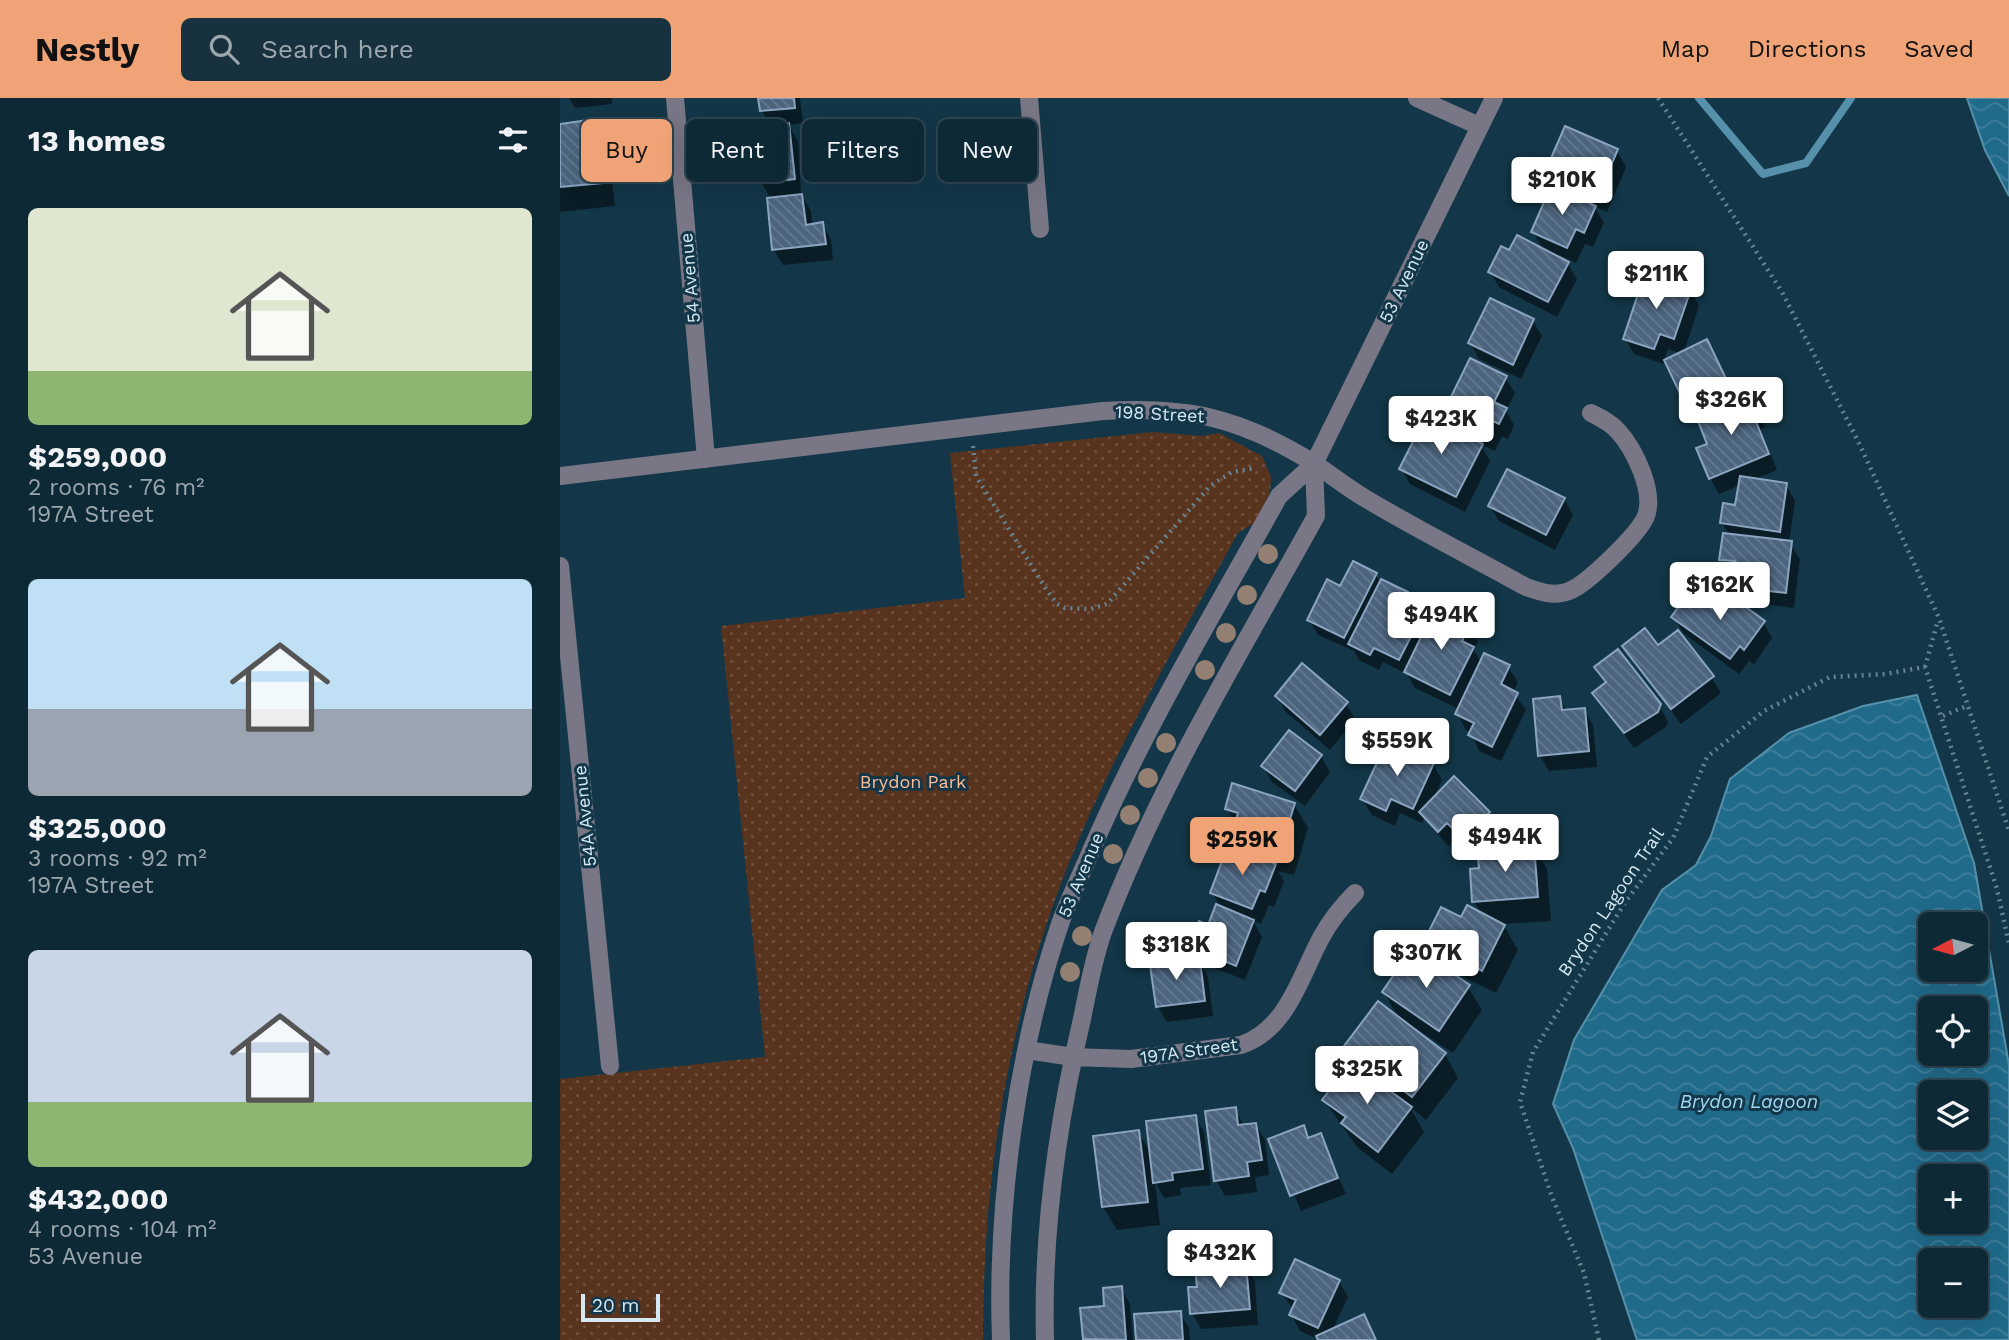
<!DOCTYPE html>
<html lang="en">
<head>
<meta charset="utf-8">
<style>
	body { margin:0; font-family:"Work Sans",sans-serif; background:#17313e; color:#f1f3f6; height:100vh; display:flex; flex-direction:column; font-size:26px; white-space:nowrap }
	* { box-sizing:border-box; margin:0 }
	p { font-size:23px; color:#9ba6ad }
	.icon { flex:none; width:38px; height:38px; fill:none; stroke:currentColor; stroke-width:2; stroke-linecap:round; stroke-linejoin:round }
	.map { position:relative; flex:1; overflow:hidden }
	.panel { display:flex; flex-direction:column; background:#0e2936; width:560px }
	.panel>* { flex:none }
	.guide { position:absolute; left:21px; top:21px; width:665px; height:63px; display:flex; gap:14px }
	.needle { width:46px; rotate:264deg }
	.fabs { position:absolute; left:1358px; top:814px; display:grid; gap:14px }
	.fabs a { display:grid; place-items:center; width:70px; height:70px; border-radius:10px; background:#0e2936; box-shadow:0 7px 28px #0002,0 0 0 2px #2e4551; font-size:35px }
	.scale { position:absolute; left:21px; bottom:18px; width:79px; box-sizing:border-box; padding-left:7px; border:4px solid #d5e9f3; border-top:0; font-size:19px; line-height:24px; white-space:nowrap; color:#d5e9f3; -webkit-text-stroke:5px #133748; paint-order:stroke }
	.price { position:absolute; translate:-50% -60px; padding:0 16px; border-radius:7px; background:#fff; color:#222; font-size:23px; line-height:46px; filter:drop-shadow(0 2px 4px #0008) }
	.price::after { content:''; position:absolute; left:50%; top:42px; width:21px; height:16px; margin-left:-10px; background:inherit; clip-path:polygon(0 0,100% 0,50% 100%) }
	.price.active { background:#efa376; color:#111 }
	ul { padding:0; list-style:none }
	li { display:grid; align-content:center; gap:14px; height:371px; padding:0 28px }
	li span { display:grid; place-items:center; height:217px; border-radius:10px; color:#555 }
	li>.icon { margin-inline-start:auto }
	span .icon { width:126px; height:126px; fill:#fffc; stroke-width:1 }
	li b { font-size:30px }
	h2 { display:flex; justify-content:space-between; align-items:center; height:84px; padding:0 28px; font-size:30px }
	.tag { padding:0 24px; border-radius:10px; background:#0e2936; box-shadow:0 7px 28px #0002,0 0 0 2px #2e4551; font-size:24px; line-height:63px }
	.tag.active { background:#efa376; color:#111 }
	header { display:flex; align-items:center; gap:42px; box-sizing:border-box; height:98px; padding:0 35px; background:#efa376; color:#111 }
	header strong { font-size:33px }
	nav { display:flex; gap:38px; margin-inline-start:auto; font-size:24px }
	.search { width:490px; height:63px; background:#17313e; display:flex; align-items:center; gap:18px; box-sizing:border-box; padding:0 24px; border-radius:10px; color:#9ba6ad; font-size:26px }
	main { display:flex; flex:1; min-height:0 }
	.map>svg:first-child { display:block }
	.park { fill:url(#park-dots) }
	.water { fill:url(#water-waves); stroke:#5690aa; stroke-width:2; fill-rule:evenodd }
	.shadow { fill:#0007 }
	.lines { fill:none; stroke-linecap:round; stroke-linejoin:round }
	.stream { stroke:#5690aa; stroke-width:8 }
	.building { fill:url(#building-back-hatch); stroke:#8ba4c0; stroke-width:2 }
	.path { stroke:#678492; stroke-width:4.5; stroke-dasharray:2 5; stroke-linecap:butt }
	.minor { stroke:#797786; stroke-width:18 }
	.tree { fill:#948072 }
	.labels { text-anchor:middle; stroke-width:6; stroke-linejoin:round; paint-order:stroke }
	.street-label { font-size:18px; fill:#d5e9f3; stroke:#133748 }
	.park-label { font-size:18px; fill:#febb94; stroke:#133748 }
	.water-label { font-size:19px; font-style:italic; fill:#a1d9f5; stroke:#133748 }
</style>
</head>
<body>
<header>
<strong>Nestly</strong>
<div class="search"><svg class="icon" aria-label="search" viewBox="0 0 24 24"><circle cx="10" cy="10" r="6"/><path d="M15 15l6 6"/></svg>Search here</div>
<nav><a>Map</a><a>Directions</a><a>Saved</a></nav>
</header>
<main>
<section class="panel">
<h2>13 homes<svg class="icon" aria-label="filters" viewBox="0 0 24 24"><path d="M4 7h16M4 17h16"/><circle cx="9" cy="7" r="2"/><circle cx="15" cy="17" r="2"/></svg></h2>
<ul>
<li><span style="background:linear-gradient(#dfe7d0 75%,#8fb573 0)"><svg class="icon" aria-label="home" viewBox="0 0 24 24"><path d="M3 11l9-7 9 7M6 9v11h12V9"/></svg></span><div><b>$259,000</b><p>2 rooms · 76 m²</p><p>197A Street</p></div></li>
<li><span style="background:linear-gradient(#bfe0f5 60%,#9aa5b1 0)"><svg class="icon" aria-label="home" viewBox="0 0 24 24"><path d="M3 11l9-7 9 7M6 9v11h12V9"/></svg></span><div><b>$325,000</b><p>3 rooms · 92 m²</p><p>197A Street</p></div></li>
<li><span style="background:linear-gradient(#c9d6e8 70%,#8fb573 0)"><svg class="icon" aria-label="home" viewBox="0 0 24 24"><path d="M3 11l9-7 9 7M6 9v11h12V9"/></svg></span><div><b>$432,000</b><p>4 rooms · 104 m²</p><p>53 Avenue</p></div></li>
</ul>
</section>
<div class="map">
<svg width="1449" height="1242" viewBox="0 0 1449 1242">
	<defs>
		<pattern id="park-dots" width="8" height="8" patternUnits="userSpaceOnUse" patternTransform="scale(1.75)"><rect width="8" height="8" fill="#58331d"/><path d="M2 2h.1M6 6h.1" fill="none" stroke="#6f513e" stroke-width="1.8" stroke-linecap="round"/></pattern>
		<pattern id="water-waves" width="16" height="10" patternUnits="userSpaceOnUse" patternTransform="scale(1.75)"><rect width="16" height="10" fill="#206a8a"/><path d="M0 5q4-4 8 0t8 0" fill="none" stroke="#407f9b"/></pattern>
		<pattern id="building-back-hatch" width="6" height="6" patternUnits="userSpaceOnUse" patternTransform="scale(1.75)"><rect width="6" height="6" fill="#4c647e"/><path d="M-1 5l2 2M0 0l6 6M5-1l2 2" fill="none" stroke="#657a91"/></pattern>
	</defs>
	<rect width="100%" height="100%" fill="#133748"/>
	<path class="park" d="M 593,334 L 642,338 L 659,335 L 702,358 L 711,379 L 710,394 L 696,424 L 678,435 C 619,542 555,650 509,765 C 448,918 423,1078 423,1242 L 0,1242 L 0,981 L 205,959 L 161,528 L 405,500 L 390,355 Z"/>
	<path class="water" d="M 1407,0 L 1449,0 L 1449,98 L 1425,52 Z
		M 1357,597 L 1414,765 L 1449,967 L 1449,1242 L 1077,1242 L 1013,1050 L 993,1006 L 1014,942 L 1102,792 L 1136,767 L 1151,738 L 1170,681 L 1229,635 L 1303,608 ZM 1370,826 L 1416,826 L 1416,872 L 1370,872 ZM 1370,910 L 1416,910 L 1416,956 L 1370,956 ZM 1370,994 L 1416,994 L 1416,1040 L 1370,1040 ZM 1370,1078 L 1416,1078 L 1416,1124 L 1370,1124 ZM 1370,1162 L 1416,1162 L 1416,1208 L 1370,1208 Z"/>
	<path class="shadow" d="M 9,0 L 52,0 L 52,6 L 15,10 Z
		M 200,0 L 240,0 L 243,25 L 228,27 L 238,43 L 241,96 L 251,113 L 252,128 L 262,126 L 271,142 L 273,162 L 223,167 L 214,152 L 211,101 L 201,84 L 211,29 L 202,13 Z
		M 35,23 L 48,47 L 55,108 L 0,114 L 0,28 Z
		M 1057,53 L 1066,69 L 1047,114 L 1034,108 L 1044,125 L 1033,149 L 1025,146 L 1016,165 L 999,157 L 998,160 L 1007,165 L 1017,181 L 997,219 L 939,189 L 930,174 L 950,154 L 984,153 L 973,134 L 996,92 L 986,76 Z
		M 1130,192 L 1139,208 L 1124,254 L 1155,259 L 1176,303 L 1189,297 L 1205,329 L 1200,332 L 1217,372 L 1193,382 L 1226,387 L 1235,403 L 1229,445 L 1240,461 L 1234,510 L 1183,504 L 1174,488 L 1175,477 L 1170,477 L 1161,461 L 1169,437 L 1162,425 L 1177,409 L 1180,387 L 1159,396 L 1150,380 L 1150,347 L 1139,321 L 1136,322 L 1127,307 L 1121,256 L 1108,251 L 1103,266 L 1074,256 L 1065,240 Z
		M 973,223 L 982,238 L 961,281 L 919,261 L 910,245 Z
		M 945,279 L 955,295 L 946,313 L 954,327 L 948,341 L 942,338 L 935,353 L 920,346 L 930,363 L 905,414 L 850,386 L 841,370 L 893,334 L 884,317 Z
		M 1004,401 L 1013,417 L 995,452 L 939,423 L 930,408 Z
		M 815,476 L 821,485 L 847,495 L 856,511 L 850,523 L 856,526 L 863,538 L 909,529 L 918,544 L 914,552 L 921,565 L 948,569 L 958,584 L 953,594 L 966,612 L 941,663 L 919,653 L 911,634 L 906,632 L 897,616 L 899,611 L 855,590 L 847,576 L 823,564 L 819,572 L 799,562 L 794,553 L 758,537 L 749,522 L 781,490 Z
		M 1152,512 L 1203,524 L 1212,540 L 1194,566 L 1189,563 L 1179,576 L 1123,535 L 1114,519 Z
		M 1064,548 L 1133,550 L 1161,595 L 1121,626 Z
		M 1037,570 L 1099,607 L 1108,624 L 1106,629 L 1074,650 L 1035,595 L 1046,586 Z
		M 717,598 L 786,606 L 795,621 L 770,652 L 726,614 Z
		M 999,600 L 1007,613 L 1024,612 L 1033,627 L 1037,669 L 989,673 L 980,658 Z
		M 761,658 L 770,674 L 745,708 L 712,684 L 703,669 Z
		M 873,666 L 882,682 L 873,702 L 894,681 L 929,715 L 938,731 L 913,756 L 897,740 L 888,748 L 864,720 L 862,725 L 840,715 L 835,728 L 812,717 L 802,701 Z
		M 734,706 L 748,730 L 734,777 L 718,773 L 724,783 L 714,809 L 709,807 L 701,826 L 693,823 L 702,839 L 685,882 L 639,864 L 631,848 L 649,829 L 661,810 L 652,794 L 681,753 L 672,739 L 676,727 L 667,710 Z
		M 973,748 L 987,771 L 991,823 L 943,826 L 958,852 L 936,895 L 885,870 L 908,889 L 922,912 L 893,955 L 855,930 L 853,932 L 885,956 L 898,980 L 866,1022 L 850,1009 L 864,1034 L 832,1076 L 797,1049 L 764,1002 L 801,973 L 786,948 L 840,923 L 824,894 L 843,872 L 881,870 L 866,843 L 902,821 L 922,817 L 914,804 L 921,772 Z
		M 609,860 L 613,867 L 639,864 L 648,879 L 653,918 L 607,924 L 598,909 Z
		M 675,1010 L 684,1028 L 696,1027 L 705,1042 L 709,1077 L 695,1079 L 697,1094 L 665,1098 L 656,1082 Z
		M 635,1019 L 644,1034 L 651,1087 L 620,1090 L 621,1097 L 604,1100 L 595,1084 L 600,1127 L 557,1132 L 543,1109 L 578,1034 L 592,1057 Z
		M 743,1029 L 750,1041 L 760,1037 L 786,1096 L 741,1113 L 710,1042 Z
		M 686,1168 L 695,1184 L 698,1227 L 641,1231 L 632,1215 L 639,1190 Z
		M 779,1183 L 788,1199 L 772,1233 L 816,1242 L 760,1242 L 740,1233 L 731,1217 L 734,1212 L 721,1195 Z
		M 561,1190 L 570,1206 L 573,1242 L 526,1242 Z
		M 620,1215 L 629,1230 L 630,1242 L 577,1242 Z"/>
	<g class="lines">
		<path class="stream" d="M 1139,0 L 1203,76 L 1246,65 L 1291,0"/>
	</g>
	<path class="building" d="M 198,0 L 234,0 L 235,10 L 200,13 Z
		M 36,21 L 42,85 L 0,89 L 0,26 Z
		M 229,25 L 235,81 L 200,85 L 194,29 Z
		M 1005,28 L 1058,51 L 1038,99 L 984,76 Z
		M 991,88 L 1036,108 L 1024,135 L 1016,131 L 1007,150 L 971,134 Z
		M 242,96 L 246,127 L 263,124 L 266,146 L 212,152 L 207,100 Z
		M 957,137 L 1009,164 L 988,204 L 928,174 L 941,148 L 949,152 Z
		M 1085,175 L 1131,191 L 1114,241 L 1100,236 L 1094,251 L 1063,241 Z
		M 930,200 L 974,221 L 953,267 L 908,245 Z
		M 1147,241 L 1169,287 L 1126,308 L 1104,262 Z
		M 910,260 L 947,278 L 934,304 L 947,310 L 939,326 L 933,323 L 926,338 L 882,317 Z
		M 1190,295 L 1198,313 L 1193,316 L 1209,356 L 1149,381 L 1136,350 L 1147,346 L 1136,318 Z
		M 866,318 L 923,346 L 896,399 L 839,371 Z
		M 947,371 L 1005,400 L 986,437 L 928,408 Z
		M 1180,378 L 1227,385 L 1220,434 L 1160,425 L 1163,405 L 1175,407 Z
		M 1163,435 L 1232,443 L 1226,495 L 1172,489 L 1175,463 L 1159,462 Z
		M 793,463 L 817,475 L 784,540 L 747,522 L 767,481 L 780,488 Z
		M 821,481 L 848,494 L 837,515 L 858,525 L 839,562 L 814,550 L 810,557 L 788,546 Z
		M 1164,493 L 1205,523 L 1184,552 L 1180,548 L 1170,561 L 1111,519 L 1130,494 L 1151,510 Z
		M 875,510 L 910,527 L 902,543 L 914,549 L 890,597 L 844,574 Z
		M 1085,530 L 1098,547 L 1118,532 L 1154,578 L 1111,611 L 1062,548 Z
		M 1058,551 L 1101,606 L 1098,614 L 1064,635 L 1032,595 L 1046,584 L 1034,569 Z
		M 924,555 L 950,567 L 941,586 L 958,595 L 932,649 L 908,637 L 914,625 L 895,616 Z
		M 742,565 L 788,604 L 760,637 L 715,598 Z
		M 1000,598 L 1002,612 L 1025,610 L 1029,653 L 978,658 L 973,601 Z
		M 729,632 L 762,657 L 735,693 L 701,668 Z
		M 827,643 L 874,665 L 853,711 L 831,701 L 826,713 L 800,701 Z
		M 894,678 L 930,714 L 904,741 L 887,725 L 878,734 L 859,714 Z
		M 672,685 L 735,705 L 720,754 L 670,739 L 678,715 L 665,711 Z
		M 974,746 L 978,799 L 912,804 L 910,771 L 919,770 L 917,750 Z
		M 668,747 L 716,766 L 705,794 L 700,792 L 692,811 L 650,795 Z
		M 656,806 L 694,822 L 676,868 L 629,848 L 639,823 L 648,827 Z
		M 907,807 L 945,827 L 922,873 L 864,843 L 881,809 L 901,819 Z
		M 856,851 L 910,887 L 879,933 L 822,894 L 840,868 L 843,870 Z
		M 610,858 L 610,866 L 640,862 L 645,903 L 596,909 L 589,860 Z
		M 818,903 L 886,955 L 852,999 L 784,948 Z
		M 791,964 L 852,1009 L 818,1054 L 781,1025 L 786,1019 L 762,1002 Z
		M 676,1009 L 678,1027 L 696,1025 L 702,1062 L 687,1064 L 689,1078 L 654,1083 L 645,1013 Z
		M 636,1017 L 643,1071 L 612,1075 L 613,1082 L 593,1085 L 586,1023 Z
		M 744,1027 L 748,1040 L 761,1035 L 778,1080 L 730,1098 L 708,1041 Z
		M 579,1032 L 588,1104 L 542,1109 L 533,1038 Z
		M 735,1161 L 780,1182 L 758,1230 L 729,1217 L 736,1202 L 719,1195 Z
		M 686,1166 L 690,1211 L 630,1216 L 628,1189 L 637,1189 L 635,1170 Z
		M 562,1188 L 566,1242 L 523,1241 L 520,1210 L 544,1208 L 543,1190 Z
		M 621,1213 L 623,1242 L 576,1242 L 574,1216 Z
		M 804,1216 L 816,1242 L 758,1242 L 756,1238 Z"/>
	<g class="lines">
		<path class="path" d="M 1098,0 L 1222,194 L 1298,343 L 1379,520 L 1449,733
			M 413,348 L 416,378 L 486,491 L 497,506 L 505,510 L 531,511 L 547,506 L 650,388 L 672,374 L 695,370
			M 1365,569 L 1378,522
			M 1383,618 L 1409,607
			M 1039,1242 L 1024,1175 L 992,1099 L 960,1004 L 973,954 L 1064,806 L 1113,740 L 1147,659 L 1204,613 L 1270,579 L 1325,576 L 1365,569 L 1437,791 L 1449,846"/>
		<path class="minor" d="M 115,0 L 146,361
			M 469,0 L 480,131
			M 857,0 L 919,28
			M 0,378 L 543,313 C 630,308 681,320 755,366 C 773,378 789,391 808,402 C 860,433 914,460 966,489 C 980,494 994,499 1009,493 C 1026,487 1079,436 1086,418 C 1095,394 1075,352 1058,333 C 1051,325 1041,320 1031,315
			M 0,468 L 50,968
			M 467,952 L 513,959 L 571,961 L 681,947 C 728,931 740,878 762,838 C 771,822 782,808 795,795
			M 441,1242 C 436,1108 457,953 500,826 C 509,801 521,777 531,753 C 584,630 654,515 719,398 L 754,366 L 934,0
			M 485,1242 C 482,1134 497,1027 522,921 C 528,892 533,862 543,834 C 598,688 681,554 756,418 L 754,366"/>
	</g>
	<g class="tree">
		<circle cx="708" cy="456" r="10"/>
		<circle cx="687" cy="497" r="10"/>
		<circle cx="666" cy="535" r="10"/>
		<circle cx="645" cy="572" r="10"/>
		<circle cx="606" cy="645" r="10"/>
		<circle cx="588" cy="680" r="10"/>
		<circle cx="570" cy="717" r="10"/>
		<circle cx="553" cy="756" r="10"/>
		<circle cx="522" cy="838" r="10"/>
		<circle cx="510" cy="874" r="10"/>
	</g>
	<g class="labels">
		<g class="street-label">
			<text transform="translate(130 180) rotate(-95)" y="6">54 Avenue</text>
			<text transform="translate(844 183) rotate(-64)" y="6">53 Avenue</text>
			<text transform="translate(600 316) rotate(3)" y="6">198 Street</text>
			<text transform="translate(25 718) rotate(-96)" y="6">54A Avenue</text>
			<text transform="translate(521 777) rotate(-67)" y="6">53 Avenue</text>
			<text transform="translate(1051 804) rotate(-56)" y="6">Brydon Lagoon Trail</text>
			<text transform="translate(629 953) rotate(-8)" y="6">197A Street</text>
		</g>
		<g class="park-label">
			<text x="353" y="690">Brydon Park</text>
		</g>
		<g class="water-label">
			<text x="1189" y="1010">Brydon Lagoon</text>
		</g>
	</g>
</svg>
<div class="fabs">
<a><svg class="needle" viewBox="-14 -14 28 28"><path d="M0-13l5 13h-10z" fill="#e53935"/><path d="M0 13l5-13h-10z" fill="#9ba6ad"/></svg></a>
<a><svg class="icon" aria-label="locate" viewBox="0 0 24 24"><circle cx="12" cy="12" r="6"/><path d="M12 2v4M12 18v4M2 12h4M18 12h4"/></svg></a>
<a><svg class="icon" aria-label="layers" viewBox="0 0 24 24"><path d="M12 4l9 5-9 5-9-5zM3 14l9 5 9-5"/></svg></a>
<a>+</a>
<a>−</a>
</div>
<div class="scale">20 m</div>
<b class="price" style="left:1002px;top:119px">$210K</b>
<b class="price" style="left:1096px;top:213px">$211K</b>
<b class="price" style="left:1171px;top:339px">$326K</b>
<b class="price" style="left:881px;top:358px">$423K</b>
<b class="price" style="left:1160px;top:524px">$162K</b>
<b class="price" style="left:881px;top:554px">$494K</b>
<b class="price" style="left:837px;top:680px">$559K</b>
<b class="price" style="left:945px;top:776px">$494K</b>
<b class="price active" style="left:682px;top:779px">$259K</b>
<b class="price" style="left:616px;top:884px">$318K</b>
<b class="price" style="left:866px;top:892px">$307K</b>
<b class="price" style="left:807px;top:1008px">$325K</b>
<b class="price" style="left:660px;top:1192px">$432K</b>
<div class="guide">
<a class="tag active">Buy</a>
<a class="tag">Rent</a>
<a class="tag">Filters</a>
<a class="tag">New</a>
</div>
</div>
</main>
</body>
</html>
